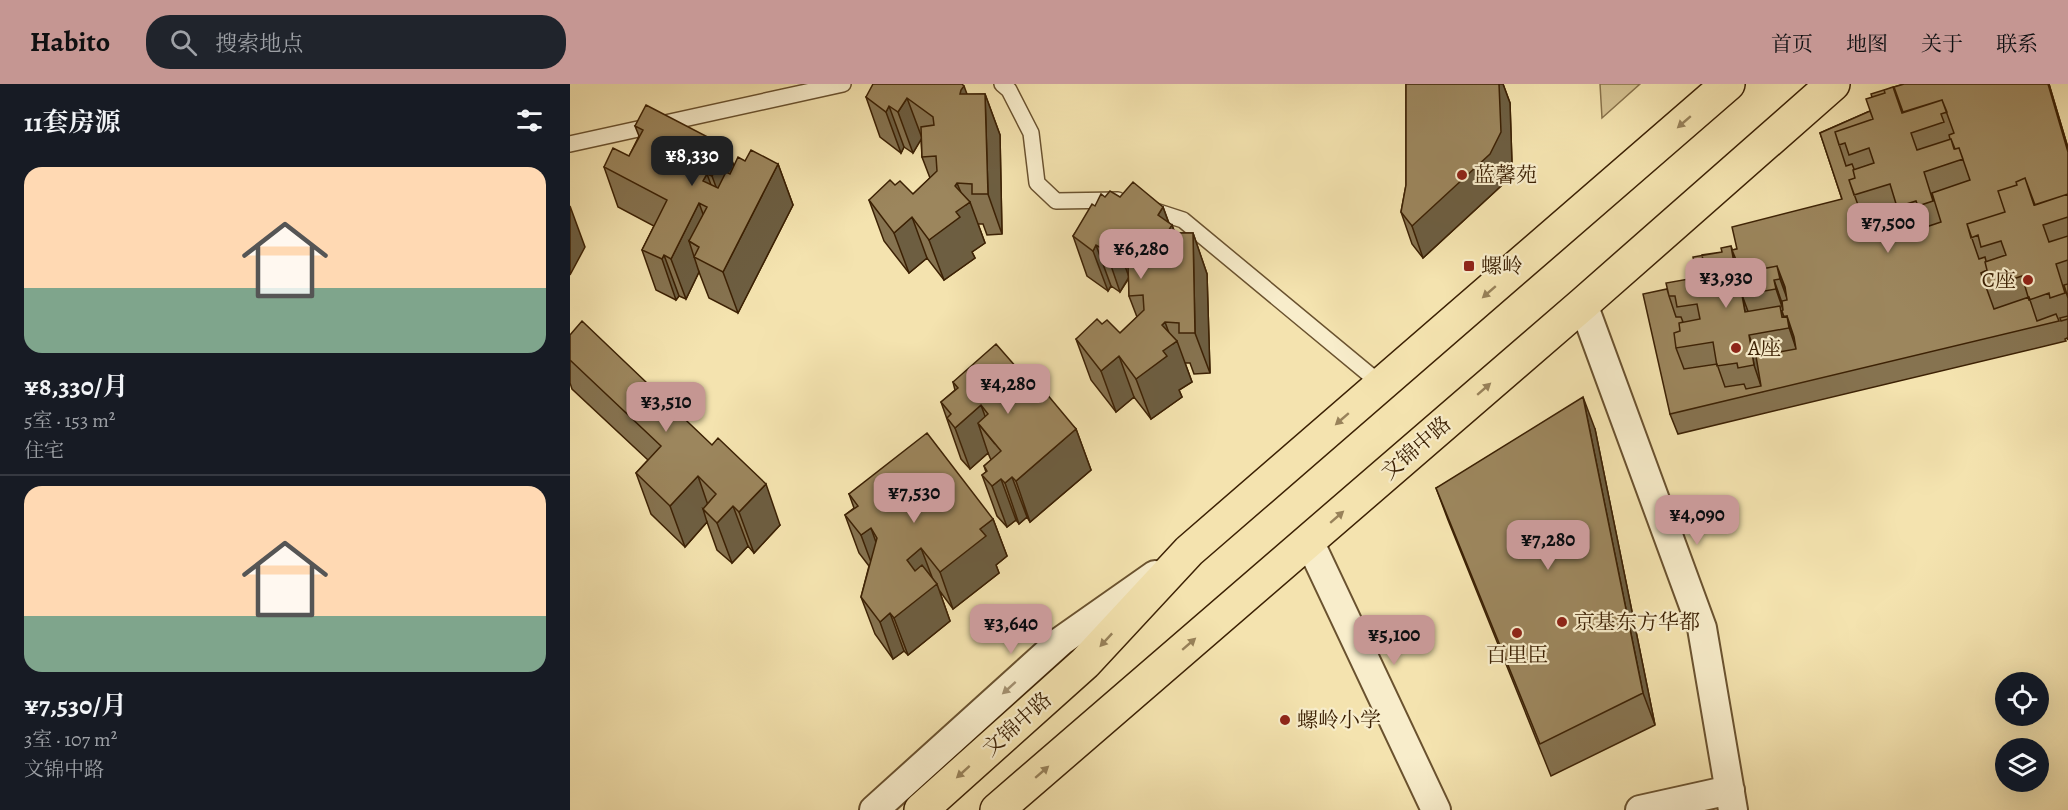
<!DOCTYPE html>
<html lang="zh">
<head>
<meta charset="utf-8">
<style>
	body { margin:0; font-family:Alegreya,"Noto Serif SC",serif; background:#20242c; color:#f1f3f6; height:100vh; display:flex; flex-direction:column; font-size:22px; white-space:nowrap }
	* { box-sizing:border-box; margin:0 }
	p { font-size:20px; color:#9ea1a6 }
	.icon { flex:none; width:33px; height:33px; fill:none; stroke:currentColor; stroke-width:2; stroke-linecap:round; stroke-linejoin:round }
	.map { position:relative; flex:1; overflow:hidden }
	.side { display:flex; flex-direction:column; background:#171b24; width:570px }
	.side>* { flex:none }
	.buttons { position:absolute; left:1425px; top:588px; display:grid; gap:12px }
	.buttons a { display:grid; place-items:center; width:54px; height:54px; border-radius:50%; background:#171b24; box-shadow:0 6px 24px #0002; font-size:30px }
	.price { position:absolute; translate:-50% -51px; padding:0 14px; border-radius:12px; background:#c59692; color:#111; font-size:20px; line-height:39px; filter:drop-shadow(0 2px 3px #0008) }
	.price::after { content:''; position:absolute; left:50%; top:36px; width:18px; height:14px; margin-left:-9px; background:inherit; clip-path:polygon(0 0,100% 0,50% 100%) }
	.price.active { background:#222; color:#fff }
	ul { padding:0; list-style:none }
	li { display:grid; align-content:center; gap:12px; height:318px; padding:0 24px }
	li+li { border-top:2px solid #363941 }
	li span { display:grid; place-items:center; height:186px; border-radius:18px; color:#555 }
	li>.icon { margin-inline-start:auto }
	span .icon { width:108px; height:108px; fill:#fffc; stroke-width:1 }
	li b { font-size:26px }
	h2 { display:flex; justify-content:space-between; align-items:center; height:72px; padding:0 24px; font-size:26px }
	header { display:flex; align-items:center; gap:36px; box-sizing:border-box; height:84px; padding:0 30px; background:#c59692; color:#111 }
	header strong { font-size:28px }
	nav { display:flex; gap:33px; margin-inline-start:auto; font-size:21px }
	.search { width:420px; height:54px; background:#20242c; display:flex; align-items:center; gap:15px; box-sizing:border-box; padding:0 21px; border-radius:24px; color:#9ea1a6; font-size:22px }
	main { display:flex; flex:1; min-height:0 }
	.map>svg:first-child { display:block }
	.green { fill:#d5c292; stroke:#88724b; stroke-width:1.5 }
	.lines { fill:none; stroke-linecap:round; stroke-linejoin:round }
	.service-casing { stroke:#6a522f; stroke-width:18 }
	.minor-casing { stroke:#6a522f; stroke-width:32 }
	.primary-casing { stroke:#3c2104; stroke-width:36 }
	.service { stroke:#f8edcb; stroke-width:15 }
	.minor { stroke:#f8edcb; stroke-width:28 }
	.primary { stroke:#f4e3af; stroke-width:33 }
	.wall { fill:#867350; stroke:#3c2104; stroke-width:1.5 }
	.shaded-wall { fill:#6d5e41; stroke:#3c2104; stroke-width:1.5 }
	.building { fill:#9c865d; stroke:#3c2104; stroke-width:1.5 }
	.oneway { fill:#98825a }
	.oneway2 { fill:#a39171 }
	.poi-dot { fill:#8f2418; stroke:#f8edcb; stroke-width:2 }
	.labels { text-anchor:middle; stroke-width:4.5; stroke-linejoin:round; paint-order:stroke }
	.poi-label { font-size:21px; fill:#3c2104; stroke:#f8edcb; text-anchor:start }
	.street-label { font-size:21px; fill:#3c2104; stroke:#f8edcb }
</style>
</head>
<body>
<header>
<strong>Habito</strong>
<div class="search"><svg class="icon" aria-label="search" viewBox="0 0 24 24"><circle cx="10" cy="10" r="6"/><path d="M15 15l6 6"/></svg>搜索地点</div>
<nav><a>首页</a><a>地图</a><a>关于</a><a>联系</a></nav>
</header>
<main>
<section class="side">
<h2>11套房源<svg class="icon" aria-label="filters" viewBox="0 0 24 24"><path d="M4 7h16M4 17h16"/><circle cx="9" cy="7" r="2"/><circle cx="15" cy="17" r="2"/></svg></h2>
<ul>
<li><span style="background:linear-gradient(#ffd9b3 65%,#7fa58c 0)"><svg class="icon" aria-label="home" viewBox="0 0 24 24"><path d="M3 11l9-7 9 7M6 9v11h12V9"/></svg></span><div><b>¥8,330/月</b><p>5室 · 153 m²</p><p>住宅</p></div></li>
<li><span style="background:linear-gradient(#ffd9b3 70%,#7fa58c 0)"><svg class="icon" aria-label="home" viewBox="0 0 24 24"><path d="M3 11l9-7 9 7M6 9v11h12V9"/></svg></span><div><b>¥7,530/月</b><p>3室 · 107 m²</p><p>文锦中路</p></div></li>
</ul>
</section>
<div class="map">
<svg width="1498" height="726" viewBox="0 0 1498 726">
	<rect width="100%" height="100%" fill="#f4e3af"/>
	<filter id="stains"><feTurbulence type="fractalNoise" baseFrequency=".00333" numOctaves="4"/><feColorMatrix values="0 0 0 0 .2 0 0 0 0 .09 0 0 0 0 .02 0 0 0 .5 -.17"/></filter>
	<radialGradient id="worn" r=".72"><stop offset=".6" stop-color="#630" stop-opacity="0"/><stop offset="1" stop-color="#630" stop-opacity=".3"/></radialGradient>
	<path class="green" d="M 1030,0 L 1070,0 L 1032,34 Z"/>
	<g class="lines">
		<defs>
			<path id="service" d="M 432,0 L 439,6 L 461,49 L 467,99 L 486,117 L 548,116
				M 0,60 L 273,0
				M 576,124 L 613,136 L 812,301"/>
			<path id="minor" d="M 1013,220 L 1132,544 L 1163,726
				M 739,457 L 866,726
				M 304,726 L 491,557 L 585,491
				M 1070,726 L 1160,706"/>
			<path id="primary" d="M 351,726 L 515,579 L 619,467 L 1158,0
				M 427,726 L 1013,220 L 1263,0"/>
		</defs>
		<use href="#service" class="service-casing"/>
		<use href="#minor" class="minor-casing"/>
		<use href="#primary" class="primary-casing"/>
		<use href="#service" class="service"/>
		<use href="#minor" class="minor"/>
		<use href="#primary" class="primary"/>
	</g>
	<path class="wall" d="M 836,0 L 933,0 L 940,19 L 942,80 L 931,102 L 853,174 L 842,160 L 831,128 L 836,101 Z
		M 1334,0 L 1479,0 L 1498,64 L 1498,256 L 1497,254 L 1495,255 L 1496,257 L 1108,350 L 1100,330 L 1097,205 L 1128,193 L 1152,168 L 1167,165 L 1272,115 L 1250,49 L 1300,27 L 1302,13 L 1324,3 Z
		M 415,10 L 430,51 L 432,150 L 417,151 L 413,140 L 408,140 L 415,159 L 402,168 L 405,174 L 374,196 L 357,174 L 339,189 L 314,157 L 299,116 L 325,101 L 343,110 L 360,94 L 352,73 L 351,55 L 343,69 L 334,63 L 331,69 L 310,53 L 296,13 Z
		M 65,42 L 157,63 L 164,83 L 175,77 L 208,80 L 223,121 L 168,229 L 139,214 L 129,188 L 116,215 L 109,212 L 106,216 L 86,206 L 72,166 L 84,142 L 48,123 L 34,83 L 59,72 L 69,52 Z
		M 535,113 L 550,113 L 593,123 L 599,139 L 602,141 L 605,149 L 623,149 L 637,190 L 640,289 L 624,290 L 620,279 L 615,279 L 622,298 L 609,306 L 612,313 L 581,335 L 564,313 L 546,328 L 521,296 L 506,255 L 532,240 L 550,249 L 567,233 L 559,212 L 559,194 L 550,208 L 541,202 L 538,207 L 517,192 L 503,152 L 525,122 Z
		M 0,251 L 210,441 L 184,469 L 178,462 L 162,479 L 147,466 L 137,438 L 115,463 L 81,430 L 66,389 L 78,376 L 2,305 L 0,299 Z
		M 383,298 L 462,301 L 506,345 L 521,386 L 460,438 L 457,433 L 449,440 L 446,436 L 437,443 L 427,432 L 412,391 L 416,388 L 414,382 L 421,376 L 418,369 L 400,385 L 391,375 L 371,318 L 385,306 Z
		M 1025,345 L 1085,641 L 981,692 L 878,436 L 866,404 Z
		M 279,410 L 423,435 L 437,472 L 426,481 L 429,489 L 383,525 L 369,506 L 380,537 L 338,571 L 334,567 L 323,575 L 305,550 L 291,513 L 299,482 L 289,469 L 275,431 L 284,424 Z"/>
	<path class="shaded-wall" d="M 384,0 L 394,2 L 409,43 Z
		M 929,0 L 933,0 L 940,19 L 942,80 L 931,102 L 853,174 L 842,142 Z
		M 1478,0 L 1479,0 L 1498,64 L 1498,68 Z
		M 415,10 L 430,51 L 432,150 L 418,110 Z
		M 337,14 L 352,54 L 343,69 L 328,28 Z
		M 319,22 L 334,63 L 331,69 L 316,28 Z
		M 157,63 L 172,104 L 157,133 L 142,92 Z
		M 208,80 L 223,121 L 168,229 L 153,188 Z
		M 137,90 L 152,131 L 133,97 Z
		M 387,99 L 396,121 L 400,118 L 415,159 L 402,168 L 405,174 L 374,196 L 359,156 L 386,128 L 385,102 Z
		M 129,119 L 144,160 L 129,163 L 119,157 L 129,188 L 116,215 L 101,175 Z
		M 0,122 L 15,163 L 0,191 Z
		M 593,123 L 600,143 L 602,141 L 616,182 L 588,131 Z
		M 342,133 L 357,174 L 339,189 L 324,149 Z
		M 623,149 L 637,190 L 640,289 L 625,249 Z
		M 544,152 L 559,193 L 550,208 L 536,167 Z
		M 526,161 L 541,202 L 538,207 L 523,167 Z
		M 1161,162 L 1176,203 L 1166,190 Z
		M 94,171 L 109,212 L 106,216 L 92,175 Z
		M 1207,182 L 1222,223 L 1225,236 L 1210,195 Z
		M 1204,196 L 1231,273 L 1233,285 L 1206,205 Z
		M 1172,211 L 1186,249 L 1175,228 Z
		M 595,238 L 603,260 L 607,257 L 622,298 L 609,306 L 612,313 L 581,335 L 566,295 L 593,267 L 592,241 Z
		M 1179,251 L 1193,292 L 1193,308 L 1184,281 Z
		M 549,272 L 564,313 L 546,328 L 531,287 Z
		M 1013,313 L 1025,345 L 1085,641 L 1073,609 Z
		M 411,321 L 425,360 L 408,339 L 418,369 L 400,385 L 385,344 Z
		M 506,345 L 521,386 L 460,438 L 446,397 Z
		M 128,392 L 142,433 L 133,425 L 137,438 L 115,463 L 100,422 Z
		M 442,393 L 457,433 L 449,440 L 435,399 Z
		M 431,395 L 446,436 L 437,443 L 422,402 Z
		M 196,400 L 210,441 L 184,469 L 169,428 Z
		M 163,422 L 178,462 L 162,479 L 147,439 Z
		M 423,435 L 437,472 L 426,481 L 429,489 L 383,525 L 370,488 L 410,445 Z
		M 301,444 L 314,481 L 305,489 L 291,451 Z
		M 351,464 L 365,501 L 367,500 L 380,537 L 338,571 L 324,534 L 337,476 Z
		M 320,529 L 334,567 L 323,575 L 310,538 Z"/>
	<path class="building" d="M 303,0 L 392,0 L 394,2 L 391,6 L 390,10 L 415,10 L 418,110 L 402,110 L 402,100 L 387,99 L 385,102 L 400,118 L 386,128 L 390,133 L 359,156 L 342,133 L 324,149 L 299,116 L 320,96 L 325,101 L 330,97 L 343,110 L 367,87 L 366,72 L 352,73 L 351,43 L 364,41 L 363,33 L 337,14 L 328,28 L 319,22 L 316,28 L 296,13 Z
		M 836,0 L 929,0 L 931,48 L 920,70 L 842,142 L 831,128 L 836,101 Z
		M 1334,0 L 1478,0 L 1498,68 L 1498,110 L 1465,121 L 1455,94 L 1446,98 L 1447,101 L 1428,107 L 1435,128 L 1397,140 L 1409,175 L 1415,173 L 1416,177 L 1415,178 L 1417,186 L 1411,189 L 1424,225 L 1459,213 L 1467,237 L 1486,230 L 1489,237 L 1100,330 L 1073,210 L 1097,205 L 1099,212 L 1106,233 L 1111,233 L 1113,238 L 1109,239 L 1110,247 L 1104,249 L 1106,264 L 1114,285 L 1147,280 L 1155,303 L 1174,300 L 1176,305 L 1191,302 L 1186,272 L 1226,265 L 1224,253 L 1217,232 L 1214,233 L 1212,227 L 1213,226 L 1212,217 L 1217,216 L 1215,203 L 1207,182 L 1170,189 L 1169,183 L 1162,166 L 1167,165 L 1162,143 L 1272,115 L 1250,49 L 1300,27 L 1303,35 L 1265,48 L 1276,82 L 1282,80 L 1284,85 L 1283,86 L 1285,94 L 1279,96 L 1292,132 L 1326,121 L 1335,144 L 1354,138 L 1356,143 L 1371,138 L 1362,109 L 1400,96 L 1389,64 L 1385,65 L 1381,55 L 1380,55 L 1379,51 L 1384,49 L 1372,16 L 1333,28 L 1324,3 Z
		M 1323,3 L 1332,29 L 1372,16 L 1377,28 L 1371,30 L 1374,38 L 1341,49 L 1347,66 L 1381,55 L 1384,65 L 1389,64 L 1393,75 L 1354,88 L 1363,117 L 1348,122 L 1346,117 L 1327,123 L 1320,100 L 1284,111 L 1279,96 L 1285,94 L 1283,86 L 1304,79 L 1299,64 L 1279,71 L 1275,59 L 1269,61 L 1265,48 L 1303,35 L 1296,15 L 1315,9 L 1314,6 Z
		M 1314,6 L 1315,9 L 1302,13 L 1301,10 Z
		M 76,21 L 157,63 L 142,92 L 137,90 L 133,97 L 148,104 L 156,88 L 160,90 L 168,73 L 175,77 L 181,66 L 208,80 L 153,188 L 124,173 L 129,163 L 119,157 L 137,123 L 129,119 L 101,175 L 94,171 L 92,175 L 72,166 L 97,116 L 34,83 L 43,64 L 59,72 L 73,46 L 65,42 Z
		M 1455,94 L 1464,121 L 1498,110 L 1498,133 L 1473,141 L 1479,158 L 1498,152 L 1498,176 L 1486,180 L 1495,209 L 1480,214 L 1479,209 L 1459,216 L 1452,192 L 1416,204 L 1411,189 L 1417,186 L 1415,178 L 1436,171 L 1431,157 L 1411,163 L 1408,151 L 1401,154 L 1397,140 L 1435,128 L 1428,107 L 1447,101 L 1446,98 Z
		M 563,98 L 593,123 L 588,131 L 602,141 L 597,149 L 623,149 L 625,249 L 609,249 L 609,239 L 595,238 L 592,241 L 607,257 L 593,267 L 597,272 L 566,295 L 549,272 L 531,287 L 506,255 L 527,235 L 532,240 L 537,236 L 550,249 L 574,226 L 573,211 L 559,212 L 558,182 L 571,180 L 571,172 L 544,152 L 536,167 L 526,161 L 523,167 L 503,152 L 522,120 L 525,122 L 531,110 L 535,113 L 540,107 L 550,113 Z
		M 1161,162 L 1166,190 L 1207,182 L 1210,195 L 1204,196 L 1206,205 L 1172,211 L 1175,228 L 1210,222 L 1212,233 L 1217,232 L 1219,244 L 1179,251 L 1184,281 L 1168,284 L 1167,279 L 1147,282 L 1143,258 L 1106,264 L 1104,249 L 1110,247 L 1109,239 L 1130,235 L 1127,220 L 1107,223 L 1105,212 L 1099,212 L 1096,199 L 1136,192 L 1132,171 L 1152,168 L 1151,164 Z
		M 1152,168 L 1132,171 L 1136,192 L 1128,193 L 1123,173 Z
		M 1498,200 L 1498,214 L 1494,201 Z
		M 1498,232 L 1498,235 L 1491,237 L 1490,234 Z
		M 12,237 L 142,361 L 148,354 L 196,400 L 169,428 L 163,422 L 147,439 L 133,425 L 146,410 L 128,392 L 100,422 L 66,389 L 91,362 L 0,276 L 0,251 Z
		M 426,260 L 462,301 L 466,297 L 506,345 L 446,397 L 442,393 L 435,399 L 431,395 L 422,402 L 412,391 L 417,387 L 414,382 L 431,367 L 408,339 L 418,330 L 411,321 L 385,344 L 377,334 L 381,330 L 371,318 L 388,304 L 383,298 Z
		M 1013,313 L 1073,609 L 970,660 L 866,404 Z
		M 357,349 L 423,435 L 410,445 L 416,452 L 370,488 L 351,464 L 337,476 L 345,487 L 352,481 L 367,500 L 324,534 L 320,529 L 310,538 L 291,513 L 307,454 L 301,444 L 291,451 L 275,431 L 288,422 L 279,410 Z"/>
	<defs><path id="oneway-solid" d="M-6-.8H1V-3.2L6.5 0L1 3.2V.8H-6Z" transform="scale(1.5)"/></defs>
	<g class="oneway">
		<use href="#oneway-solid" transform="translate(1114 38) rotate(139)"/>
		<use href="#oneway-solid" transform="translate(919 208) rotate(139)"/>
		<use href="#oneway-solid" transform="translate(914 305) rotate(-41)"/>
		<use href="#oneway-solid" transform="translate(772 335) rotate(139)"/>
		<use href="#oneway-solid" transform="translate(767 433) rotate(-41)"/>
		<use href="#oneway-solid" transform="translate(536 556) rotate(133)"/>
		<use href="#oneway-solid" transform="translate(619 560) rotate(-41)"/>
		<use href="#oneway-solid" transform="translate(393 688) rotate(138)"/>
		<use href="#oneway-solid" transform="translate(472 688) rotate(-41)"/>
	</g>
	<use class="oneway2" href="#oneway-solid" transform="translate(439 604) rotate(138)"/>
	<g class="poi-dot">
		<circle cx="892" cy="91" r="6"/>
		<rect x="893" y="176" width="12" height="12" rx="3"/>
		<circle cx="1458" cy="196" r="6"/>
		<circle cx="1166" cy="264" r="6"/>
		<circle cx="992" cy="538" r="6"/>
		<circle cx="947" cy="549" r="6"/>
		<circle cx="715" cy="636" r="6"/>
	</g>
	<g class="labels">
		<g class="poi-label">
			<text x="904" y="98">蓝馨苑</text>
			<text x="911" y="189">螺岭</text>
			<text x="1446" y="203" text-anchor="end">C座</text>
			<text x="1178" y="271">A座</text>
			<text x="1004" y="545">京基东方华都</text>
			<text x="947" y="578" text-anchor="middle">百里臣</text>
			<text x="727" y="643">螺岭小学</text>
		</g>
		<g class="street-label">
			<text transform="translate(846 364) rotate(-41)" y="7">文锦中路</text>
			<text transform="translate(447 640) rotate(-42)" y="7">文锦中路</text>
		</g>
	</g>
	<rect width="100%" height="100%" filter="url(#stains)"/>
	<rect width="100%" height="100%" fill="url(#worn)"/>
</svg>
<div class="buttons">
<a><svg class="icon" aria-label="locate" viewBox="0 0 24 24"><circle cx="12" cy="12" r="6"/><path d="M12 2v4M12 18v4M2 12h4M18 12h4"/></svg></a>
<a><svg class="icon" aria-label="layers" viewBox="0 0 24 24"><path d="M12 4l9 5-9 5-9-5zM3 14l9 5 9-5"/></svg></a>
</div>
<b class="price active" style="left:122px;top:103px">¥8,330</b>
<b class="price" style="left:1318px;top:170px">¥7,500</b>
<b class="price" style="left:571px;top:196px">¥6,280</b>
<b class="price" style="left:1156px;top:225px">¥3,930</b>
<b class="price" style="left:438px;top:331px">¥4,280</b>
<b class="price" style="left:96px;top:349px">¥3,510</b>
<b class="price" style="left:344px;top:440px">¥7,530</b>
<b class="price" style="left:1127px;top:462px">¥4,090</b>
<b class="price" style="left:978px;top:487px">¥7,280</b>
<b class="price" style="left:441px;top:571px">¥3,640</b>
<b class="price" style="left:824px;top:582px">¥5,100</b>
</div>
</main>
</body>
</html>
